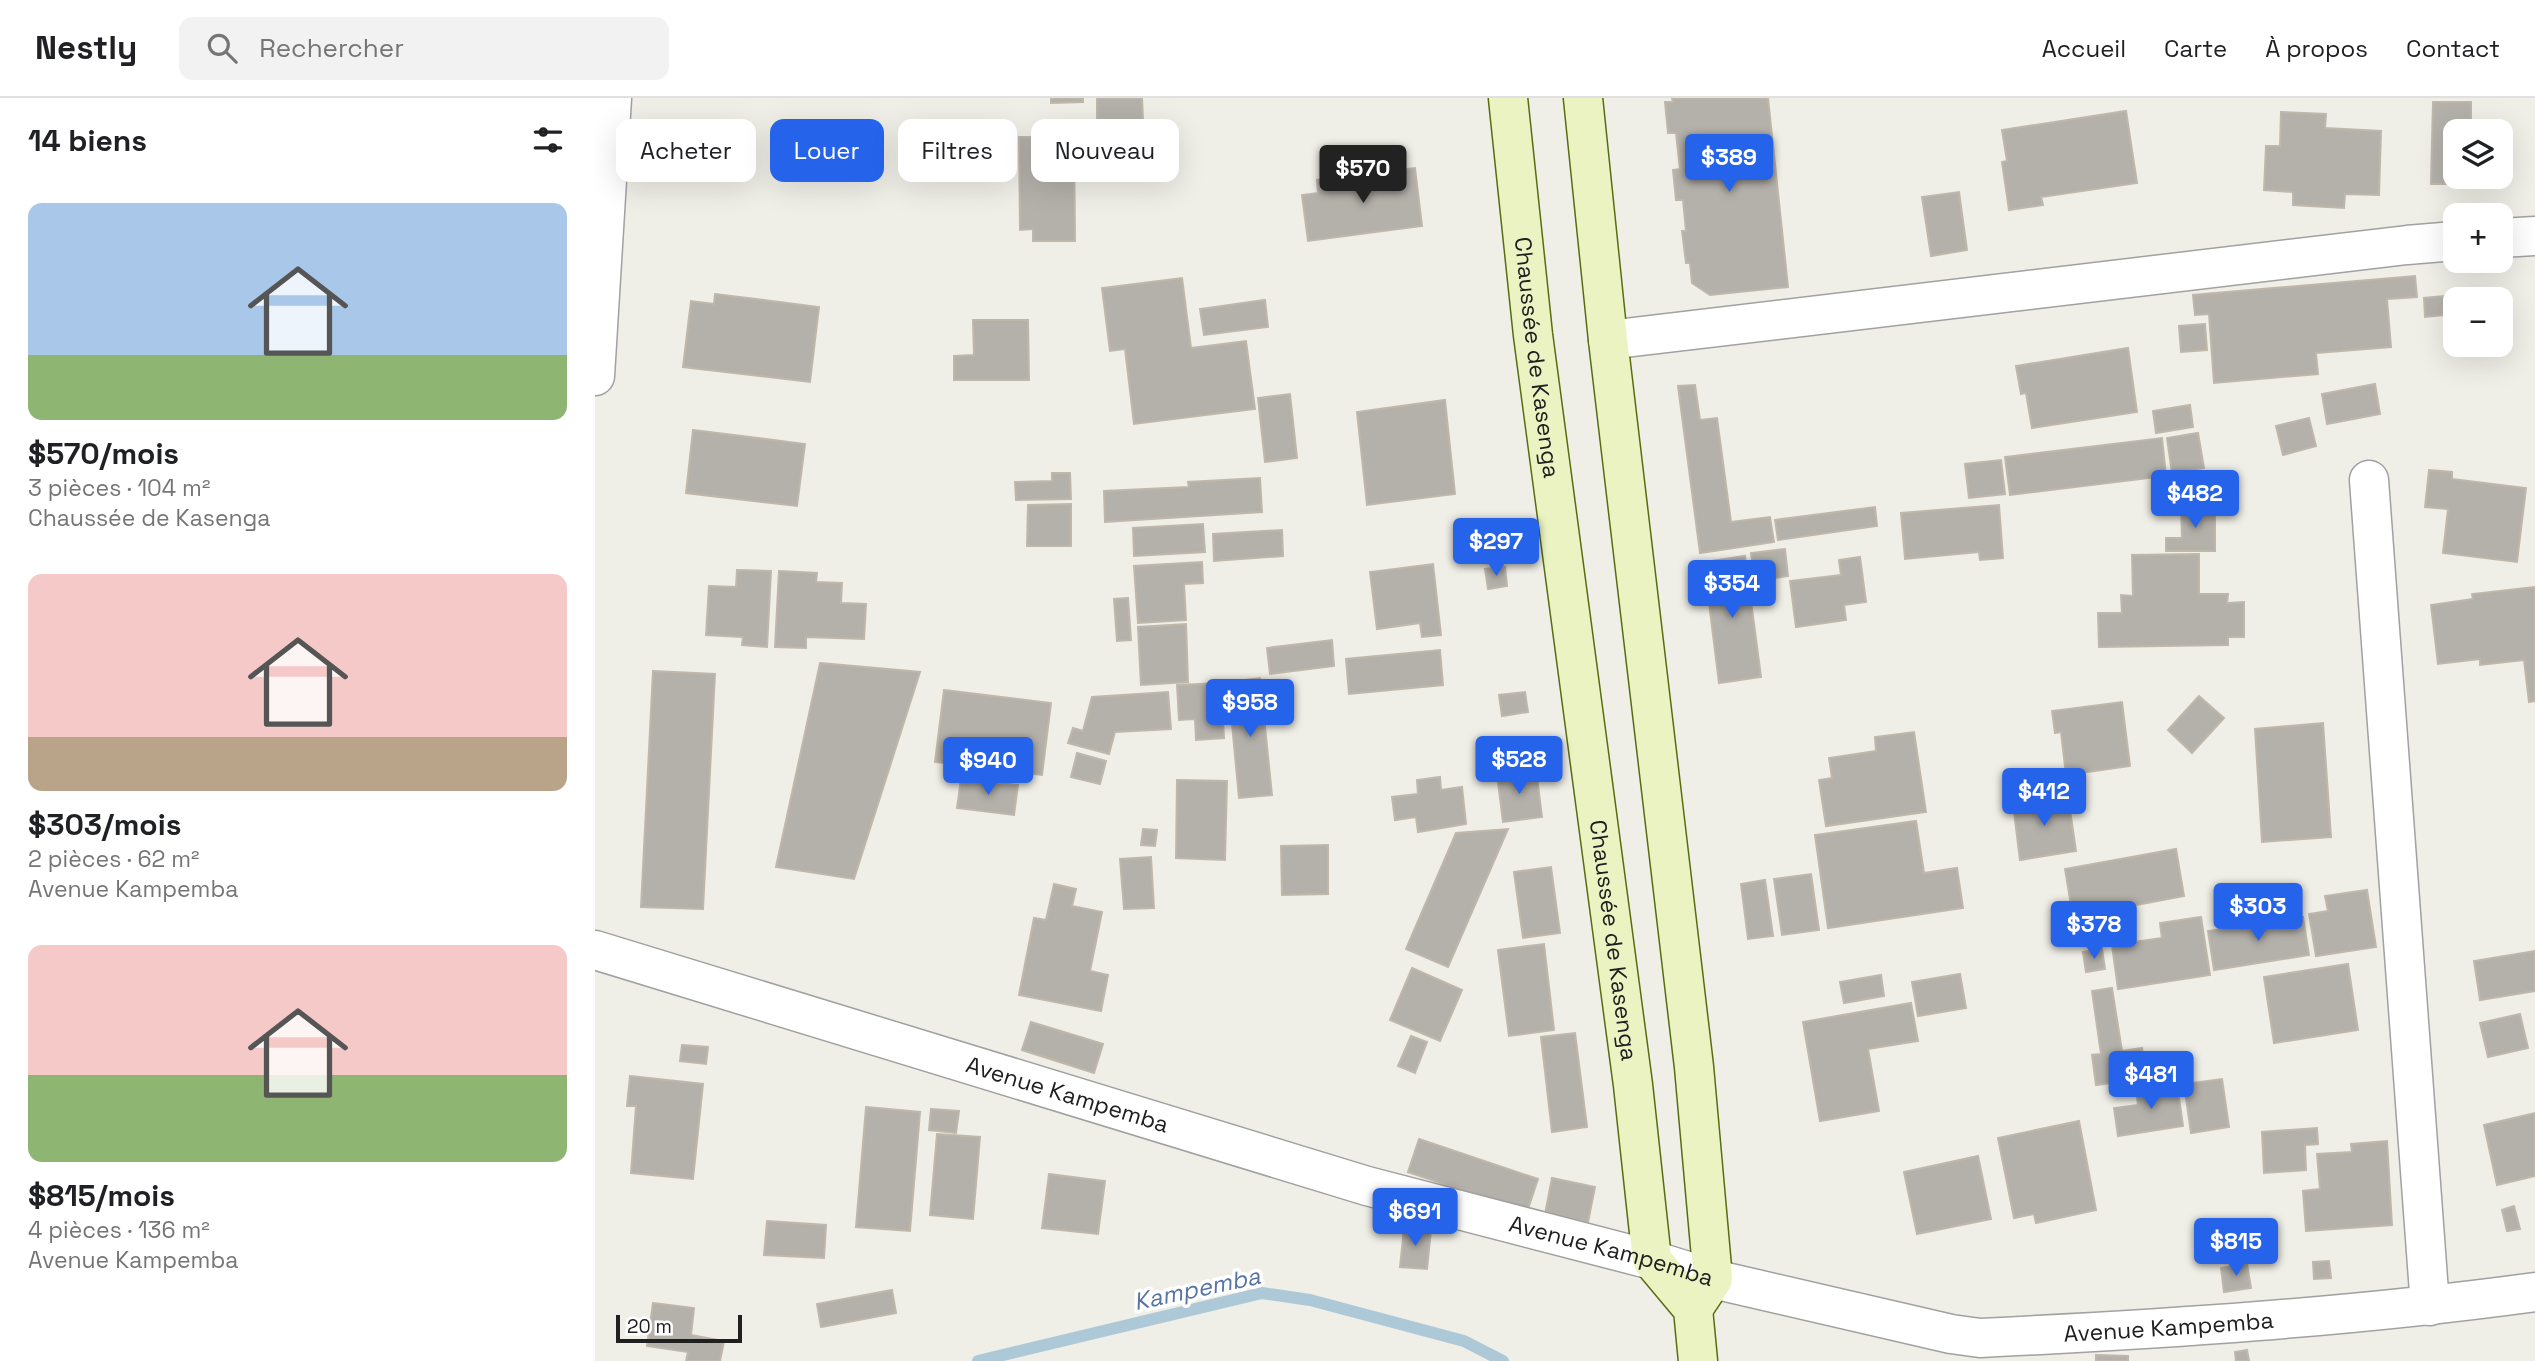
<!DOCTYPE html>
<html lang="fr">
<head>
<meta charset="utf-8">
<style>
	body { margin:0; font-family:"Space Grotesk",sans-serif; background:#f2f2f2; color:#202124; height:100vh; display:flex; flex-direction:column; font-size:26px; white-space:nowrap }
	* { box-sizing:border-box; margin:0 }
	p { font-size:23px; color:#757577 }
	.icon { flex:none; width:38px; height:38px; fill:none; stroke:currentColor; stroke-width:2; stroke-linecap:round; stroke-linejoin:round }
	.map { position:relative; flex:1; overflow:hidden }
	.details { display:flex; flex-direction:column; background:#fff; width:595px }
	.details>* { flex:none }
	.banner { position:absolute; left:21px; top:21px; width:665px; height:63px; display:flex; gap:14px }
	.tools { position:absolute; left:1848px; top:21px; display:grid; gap:14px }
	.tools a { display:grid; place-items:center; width:70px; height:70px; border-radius:14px; background:#fff; box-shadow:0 7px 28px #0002; font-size:35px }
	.scale { position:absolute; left:21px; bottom:18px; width:126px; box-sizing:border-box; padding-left:7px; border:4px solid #202020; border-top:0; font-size:19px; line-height:24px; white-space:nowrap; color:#202020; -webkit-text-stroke:5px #fff; paint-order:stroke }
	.price { position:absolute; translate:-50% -60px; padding:0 16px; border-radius:7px; background:#2563eb; color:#fff; font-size:23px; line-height:46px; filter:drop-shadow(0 2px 4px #0008) }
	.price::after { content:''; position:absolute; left:50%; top:42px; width:21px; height:16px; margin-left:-10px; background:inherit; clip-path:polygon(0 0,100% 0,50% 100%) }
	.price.current { background:#222; color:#fff }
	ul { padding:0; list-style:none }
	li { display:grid; align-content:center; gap:14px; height:371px; padding:0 28px }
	li span { display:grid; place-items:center; height:217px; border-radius:14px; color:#555 }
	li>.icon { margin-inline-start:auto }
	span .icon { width:126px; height:126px; fill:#fffc; stroke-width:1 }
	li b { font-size:30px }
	h2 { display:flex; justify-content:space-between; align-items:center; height:84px; padding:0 28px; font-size:30px }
	.tag { padding:0 24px; border-radius:14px; background:#fff; box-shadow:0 7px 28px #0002; font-size:24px; line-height:63px }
	.tag.current { background:#2563eb; color:#fff }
	header { display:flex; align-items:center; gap:42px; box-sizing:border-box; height:98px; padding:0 35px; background:#fff; border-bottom:2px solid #e0e0e0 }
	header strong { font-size:33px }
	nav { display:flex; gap:38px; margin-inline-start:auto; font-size:24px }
	.search { width:490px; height:63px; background:#f2f2f2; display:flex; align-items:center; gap:18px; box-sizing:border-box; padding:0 24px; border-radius:14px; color:#757577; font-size:26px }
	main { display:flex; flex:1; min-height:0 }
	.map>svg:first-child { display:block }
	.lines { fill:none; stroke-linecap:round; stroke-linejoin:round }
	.stream { stroke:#adc9d8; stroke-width:12 }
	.building { fill:#b4b0aa; stroke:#c0b7ab; stroke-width:2 }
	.street-casing { stroke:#a1a1a1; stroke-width:41 }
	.secondary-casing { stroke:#586d11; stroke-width:41 }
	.street { stroke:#fff; stroke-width:38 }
	.secondary { stroke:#ebf3c2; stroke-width:38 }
	.labels { text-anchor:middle; stroke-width:7; stroke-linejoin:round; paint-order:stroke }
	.street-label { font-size:23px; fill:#202020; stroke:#fff }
	.water-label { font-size:24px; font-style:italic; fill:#5674a6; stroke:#fff }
</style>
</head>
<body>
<header>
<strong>Nestly</strong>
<div class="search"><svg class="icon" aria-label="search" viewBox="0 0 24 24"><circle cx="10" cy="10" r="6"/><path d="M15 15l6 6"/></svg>Rechercher</div>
<nav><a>Accueil</a><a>Carte</a><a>À propos</a><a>Contact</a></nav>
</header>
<main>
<section class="details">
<h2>14 biens<svg class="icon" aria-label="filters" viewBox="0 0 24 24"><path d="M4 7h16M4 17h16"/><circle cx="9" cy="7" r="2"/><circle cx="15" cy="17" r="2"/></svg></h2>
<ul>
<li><span style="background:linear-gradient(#a9c7e8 70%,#8fb573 0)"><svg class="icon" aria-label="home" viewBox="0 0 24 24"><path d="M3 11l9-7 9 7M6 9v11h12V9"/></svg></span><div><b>$570/mois</b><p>3 pièces · 104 m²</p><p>Chaussée de Kasenga</p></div></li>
<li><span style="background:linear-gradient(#f6c9c9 75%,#b9a48a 0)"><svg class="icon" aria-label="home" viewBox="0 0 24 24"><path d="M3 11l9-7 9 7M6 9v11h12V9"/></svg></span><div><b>$303/mois</b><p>2 pièces · 62 m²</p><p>Avenue Kampemba</p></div></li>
<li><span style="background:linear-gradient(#f6c9c9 60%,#8fb573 0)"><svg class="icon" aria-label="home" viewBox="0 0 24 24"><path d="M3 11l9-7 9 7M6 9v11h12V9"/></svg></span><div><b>$815/mois</b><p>4 pièces · 136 m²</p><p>Avenue Kampemba</p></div></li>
</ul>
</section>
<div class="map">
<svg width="1940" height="1263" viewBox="0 0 1940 1263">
	<rect width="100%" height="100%" fill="#efeee7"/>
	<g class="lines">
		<path class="stream" d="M 383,1263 L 667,1195 L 715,1202 L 869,1243 L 908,1263"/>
	</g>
	<path class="building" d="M 456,0 L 488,0 L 488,4 L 456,5 Z
		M 502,0 L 547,0 L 548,22 L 502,22 Z
		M 1077,0 L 1173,0 L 1193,189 L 1115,197 L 1097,185 L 1095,165 L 1091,165 L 1087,133 L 1091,133 L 1088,102 L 1081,102 L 1078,72 L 1085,71 L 1081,35 L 1073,35 L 1070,4 L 1078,4 Z
		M 1838,4 L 1876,4 L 1876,33 L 1860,33 L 1860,79 L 1875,79 L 1875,86 L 1836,86 Z
		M 1531,13 L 1542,85 L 1446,99 L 1448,107 L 1414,112 L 1407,64 L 1412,63 L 1407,32 Z
		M 1686,14 L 1731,16 L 1730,30 L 1786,33 L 1784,97 L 1750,96 L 1749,110 L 1698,107 L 1698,94 L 1669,92 L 1671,48 L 1685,48 Z
		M 424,39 L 479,39 L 480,143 L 438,143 L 438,131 L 425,132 Z
		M 820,70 L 827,128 L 713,143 L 707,97 L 723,95 L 722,82 Z
		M 1364,94 L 1372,152 L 1336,158 L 1327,99 Z
		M 1820,178 L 1822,199 L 1792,201 L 1796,249 L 1721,255 L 1723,276 L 1619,285 L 1614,216 L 1600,217 L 1598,197 Z
		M 587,180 L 596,250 L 651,243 L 660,311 L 539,326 L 530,251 L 515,253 L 507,190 Z
		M 1892,194 L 1892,201 L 1860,201 L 1860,216 L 1830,219 L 1829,200 Z
		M 120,196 L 224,209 L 215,284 L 88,269 L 96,203 L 119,206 Z
		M 670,202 L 673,229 L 609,237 L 605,211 Z
		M 378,222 L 433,222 L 434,282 L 359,282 L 359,258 L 379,257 Z
		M 1610,226 L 1612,252 L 1586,254 L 1584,228 Z
		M 1533,250 L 1542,314 L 1437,330 L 1431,295 L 1426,296 L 1421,268 Z
		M 1780,286 L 1785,316 L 1732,326 L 1727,296 Z
		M 1100,287 L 1105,322 L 1122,320 L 1136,424 L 1175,419 L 1179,444 L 1105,455 L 1083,288 Z
		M 695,296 L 702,360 L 670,364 L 663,300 Z
		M 850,302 L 860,396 L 772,407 L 762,314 Z
		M 1595,307 L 1598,329 L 1561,335 L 1558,313 Z
		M 1714,320 L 1721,348 L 1688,357 L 1681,328 Z
		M 98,332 L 210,346 L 202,408 L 91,395 Z
		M 1603,335 L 1609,370 L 1577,375 L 1572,340 Z
		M 1567,340 L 1571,378 L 1415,397 L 1410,359 Z
		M 1406,362 L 1410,396 L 1374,400 L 1370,366 Z
		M 1834,372 L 1857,374 L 1857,381 L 1931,390 L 1922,464 L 1848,455 L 1853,411 L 1830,409 Z
		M 457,375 L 475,375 L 476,401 L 421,402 L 420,384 L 457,383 Z
		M 665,380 L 667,414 L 510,424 L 509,393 L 594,389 L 593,384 Z
		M 476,406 L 476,448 L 432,448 L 433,407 Z
		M 1404,407 L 1408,460 L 1385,462 L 1384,454 L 1310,461 L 1306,415 Z
		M 1620,407 L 1620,453 L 1571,453 L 1571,440 L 1587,440 L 1586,408 Z
		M 1280,409 L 1282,428 L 1183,442 L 1180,422 Z
		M 608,426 L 610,454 L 539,458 L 538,430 Z
		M 687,432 L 688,458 L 619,463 L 618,436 Z
		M 1190,451 L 1193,478 L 1160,483 L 1156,455 Z
		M 1604,456 L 1604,496 L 1633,496 L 1632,505 L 1649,504 L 1649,539 L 1633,539 L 1633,547 L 1504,549 L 1503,515 L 1527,515 L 1526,497 L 1538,498 L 1537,457 Z
		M 1150,458 L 1166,579 L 1124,585 L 1109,464 Z
		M 1265,459 L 1271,504 L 1249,507 L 1251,522 L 1201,529 L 1195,483 L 1246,477 L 1244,462 Z
		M 607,464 L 608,485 L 589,486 L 591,522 L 543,525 L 539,468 Z
		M 838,466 L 846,537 L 827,539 L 825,525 L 782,531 L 775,474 Z
		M 910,469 L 912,488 L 893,491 L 890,471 Z
		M 142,472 L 176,473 L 172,549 L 147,547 L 148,539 L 111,537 L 114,488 L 141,489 Z
		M 184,473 L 222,475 L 221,484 L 247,485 L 246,505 L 271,506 L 269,541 L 211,539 L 211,550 L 180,549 Z
		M 1940,489 L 1940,603 L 1934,604 L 1929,562 L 1885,567 L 1885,561 L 1843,566 L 1836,507 L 1878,501 L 1877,496 Z
		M 533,500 L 536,542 L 522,543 L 519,501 Z
		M 591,526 L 593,584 L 546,587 L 543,529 Z
		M 737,542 L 739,568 L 675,576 L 672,550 Z
		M 845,552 L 848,587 L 754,596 L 751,561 Z
		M 225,565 L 325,574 L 259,781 L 181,769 Z
		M 58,573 L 120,576 L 108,811 L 46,809 Z
		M 665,580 L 677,697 L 644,700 L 633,584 Z
		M 626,585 L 629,640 L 601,642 L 600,621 L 584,622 L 582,587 Z
		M 349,592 L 456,605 L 447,677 L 340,664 Z
		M 573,594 L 576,631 L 520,634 L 514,656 L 473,645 L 478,630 L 488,633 L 497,599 Z
		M 930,594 L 933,614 L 907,618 L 904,597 Z
		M 1604,598 L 1629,620 L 1597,655 L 1573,632 Z
		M 1527,604 L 1535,668 L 1471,677 L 1466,634 L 1460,635 L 1457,613 Z
		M 1728,625 L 1736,739 L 1667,744 L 1660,631 Z
		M 1319,634 L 1331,714 L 1231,728 L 1224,682 L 1237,680 L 1234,660 L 1281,653 L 1280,639 Z
		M 482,655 L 511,663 L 505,686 L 476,679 Z
		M 941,671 L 947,719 L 908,724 L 902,676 Z
		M 845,679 L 846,692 L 867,689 L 871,726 L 823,734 L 821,719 L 800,722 L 797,699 L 823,696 L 822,682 Z
		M 366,681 L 423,687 L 419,717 L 362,710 Z
		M 582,682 L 632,683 L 630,762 L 581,760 Z
		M 1473,698 L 1481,753 L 1425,762 L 1418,706 Z
		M 1321,723 L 1329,775 L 1362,770 L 1368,810 L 1233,830 L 1220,737 Z
		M 548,731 L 562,732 L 560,748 L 546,747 Z
		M 913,731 L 853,869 L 811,851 L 861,735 Z
		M 733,747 L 733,796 L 687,797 L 686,748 Z
		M 1581,751 L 1589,798 L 1478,819 L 1470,771 Z
		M 556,759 L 559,810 L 529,811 L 525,761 Z
		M 956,769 L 965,835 L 928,840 L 919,774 Z
		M 1216,776 L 1224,832 L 1187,837 L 1179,781 Z
		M 1170,782 L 1178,838 L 1153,841 L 1146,786 Z
		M 459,786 L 481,791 L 477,808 L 507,814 L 495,873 L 513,877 L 506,913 L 424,897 L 439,820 L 451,822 Z
		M 1772,792 L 1781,849 L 1721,858 L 1714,816 L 1733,813 L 1730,798 Z
		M 1606,819 L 1615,877 L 1523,891 L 1517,847 L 1567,840 L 1565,825 Z
		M 1708,819 L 1714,857 L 1619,872 L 1613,833 Z
		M 949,846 L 959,932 L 914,938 L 903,852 Z
		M 1507,851 L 1510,871 L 1491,874 L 1488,854 Z
		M 1940,853 L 1940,893 L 1885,902 L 1879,863 Z
		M 1753,866 L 1763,932 L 1679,945 L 1669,879 Z
		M 817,870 L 867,892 L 845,943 L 795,922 Z
		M 1365,876 L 1371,910 L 1323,918 L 1317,884 Z
		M 1286,877 L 1289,898 L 1249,905 L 1245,884 Z
		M 1517,890 L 1527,953 L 1547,950 L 1551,980 L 1501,987 L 1497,957 L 1506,956 L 1497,893 Z
		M 1316,905 L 1323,943 L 1273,951 L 1284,1013 L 1225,1023 L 1208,924 Z
		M 1925,916 L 1933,950 L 1893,959 L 1885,925 Z
		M 436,924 L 508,946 L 499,975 L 427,952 Z
		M 980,935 L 992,1029 L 957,1034 L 946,939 Z
		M 816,938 L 832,944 L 820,975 L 803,968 Z
		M 87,947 L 113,949 L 111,966 L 85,963 Z
		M 35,978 L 108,986 L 98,1081 L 36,1075 L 41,1008 L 32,1008 Z
		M 1627,981 L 1634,1029 L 1596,1035 L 1589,986 Z
		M 1582,986 L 1588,1028 L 1523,1038 L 1519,1010 L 1543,1007 L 1541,992 Z
		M 271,1009 L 325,1014 L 315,1133 L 261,1129 Z
		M 336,1011 L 364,1013 L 361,1035 L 334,1032 Z
		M 1940,1015 L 1940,1078 L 1902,1087 L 1889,1027 Z
		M 1484,1023 L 1501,1112 L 1441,1125 L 1439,1116 L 1419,1120 L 1403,1040 Z
		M 1722,1030 L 1723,1046 L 1710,1047 L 1711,1072 L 1669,1075 L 1667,1034 Z
		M 342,1036 L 385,1039 L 378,1121 L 335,1117 Z
		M 824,1041 L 943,1081 L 932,1114 L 813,1074 Z
		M 1792,1043 L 1797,1127 L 1711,1133 L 1708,1093 L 1725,1091 L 1722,1056 L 1757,1054 L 1756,1046 Z
		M 1383,1058 L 1396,1121 L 1322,1136 L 1309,1074 Z
		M 454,1076 L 510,1083 L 503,1136 L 447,1130 Z
		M 957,1080 L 1000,1089 L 993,1124 L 950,1116 Z
		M 1919,1108 L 1925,1131 L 1912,1133 L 1907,1112 Z
		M 172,1123 L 231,1127 L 229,1160 L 169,1157 Z
		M 809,1130 L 836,1132 L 832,1171 L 805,1169 Z
		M 1648,1132 L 1653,1160 L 1630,1163 L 1626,1136 Z
		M 1734,1163 L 1736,1180 L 1719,1181 L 1718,1164 Z
		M 1652,1166 L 1656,1190 L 1629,1194 L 1626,1170 Z
		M 297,1192 L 301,1215 L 226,1229 L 222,1206 Z
		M 58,1205 L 99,1210 L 96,1237 L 129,1243 L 125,1263 L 91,1263 L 93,1254 L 52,1248 Z
		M 1652,1252 L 1654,1263 L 1641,1263 L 1640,1254 Z
		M 1501,1257 L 1533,1258 L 1533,1263 L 1501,1263 Z"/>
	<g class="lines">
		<defs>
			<g id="street">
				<path d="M 1906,140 L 1940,138"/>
				<path d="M 1013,242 L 1812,147 L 1860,143"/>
				<path d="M 0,278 L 17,0"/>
				<path d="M 1774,382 L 1835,1208"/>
				<path id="s1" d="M 0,852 L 772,1088 L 1057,1162 L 1118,1181 L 1356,1236 L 1385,1240 C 1571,1231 1756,1219 1940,1194"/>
			</g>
			<g id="secondary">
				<path id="s2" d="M 913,0 L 938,237 L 1038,987 L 1057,1162 L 1098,1211 L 1103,1263"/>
				<path d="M 988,0 L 1013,242 L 1099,969 L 1118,1181 L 1098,1211"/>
			</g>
		</defs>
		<use href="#street" class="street-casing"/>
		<use href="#secondary" class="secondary-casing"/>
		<use href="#street" class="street"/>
		<use href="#secondary" class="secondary"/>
	</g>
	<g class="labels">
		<g class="street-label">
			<text dy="8" stroke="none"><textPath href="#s2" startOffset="261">Chaussée de Kasenga</textPath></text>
			<text dy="8" stroke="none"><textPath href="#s2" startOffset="849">Chaussée de Kasenga</textPath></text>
			<text dy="8" stroke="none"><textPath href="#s1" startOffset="494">Avenue Kampemba</textPath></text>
			<text dy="8" stroke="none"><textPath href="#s1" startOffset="1060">Avenue Kampemba</textPath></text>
			<text dy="8" stroke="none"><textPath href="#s1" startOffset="1628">Avenue Kampemba</textPath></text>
		</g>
		<g class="water-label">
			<text transform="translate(602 1191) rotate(-12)" y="8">Kampemba</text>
		</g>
	</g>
</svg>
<div class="tools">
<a><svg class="icon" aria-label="layers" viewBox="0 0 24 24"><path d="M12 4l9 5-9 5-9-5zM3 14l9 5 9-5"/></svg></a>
<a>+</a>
<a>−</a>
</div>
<div class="scale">20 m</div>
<b class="price" style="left:1134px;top:96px">$389</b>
<b class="price current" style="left:768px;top:107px">$570</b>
<b class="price" style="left:1600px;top:432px">$482</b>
<b class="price" style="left:901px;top:480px">$297</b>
<b class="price" style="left:1137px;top:522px">$354</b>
<b class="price" style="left:655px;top:641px">$958</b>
<b class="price" style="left:924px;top:698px">$528</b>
<b class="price" style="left:393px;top:699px">$940</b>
<b class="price" style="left:1449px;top:730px">$412</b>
<b class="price" style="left:1663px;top:845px">$303</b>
<b class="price" style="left:1499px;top:863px">$378</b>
<b class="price" style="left:1556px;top:1013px">$481</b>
<b class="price" style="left:820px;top:1150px">$691</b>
<b class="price" style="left:1641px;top:1180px">$815</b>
<div class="banner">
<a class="tag">Acheter</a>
<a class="tag current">Louer</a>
<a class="tag">Filtres</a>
<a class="tag">Nouveau</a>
</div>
</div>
</main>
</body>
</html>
